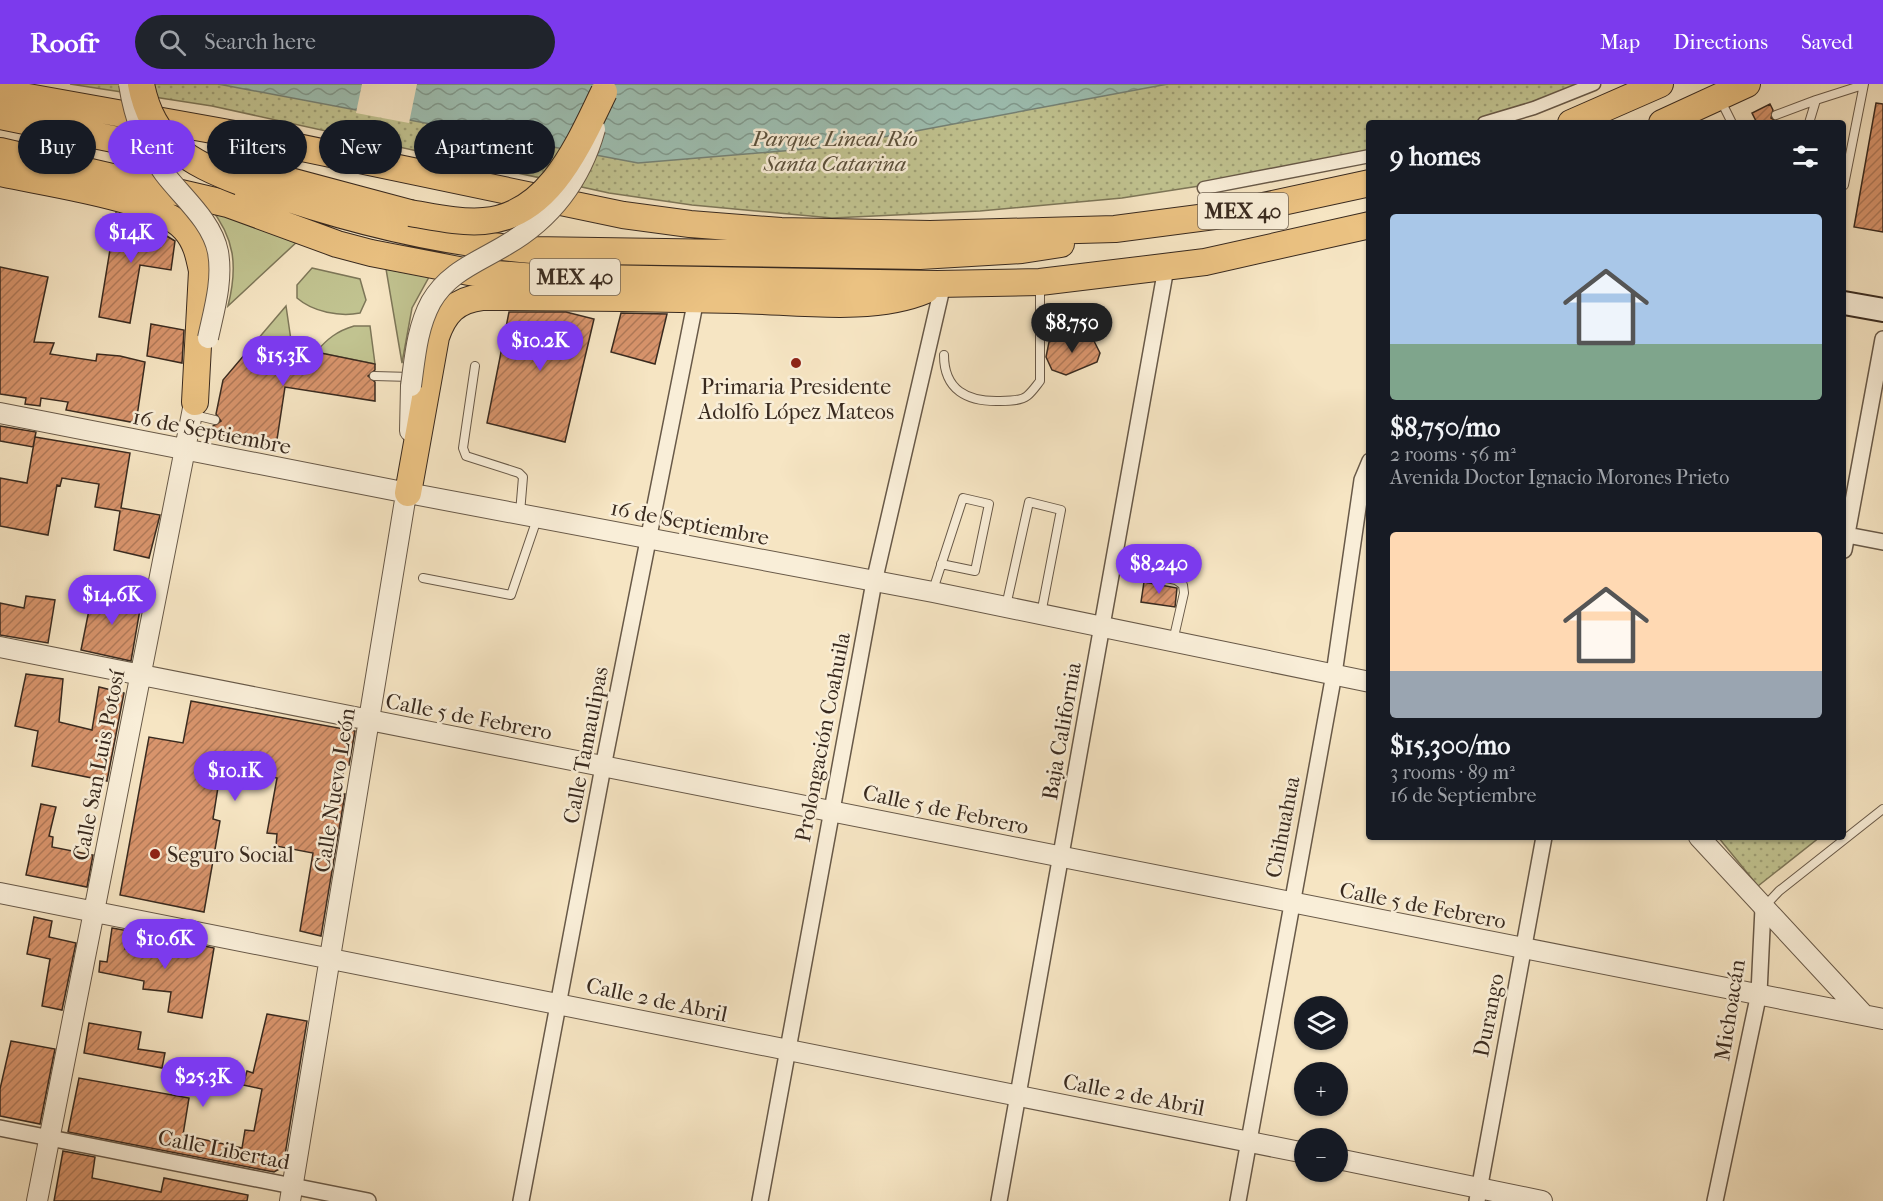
<!DOCTYPE html>
<html lang="en">
<head>
<meta charset="utf-8">
<style>
	body { margin:0; font-family:"IM FELL French Canon",serif; background:#20242c; color:#f1f3f6; height:100vh; display:flex; flex-direction:column; font-size:22px; white-space:nowrap }
	* { box-sizing:border-box; margin:0 }
	p { font-size:20px; color:#9ea1a6 }
	.icon { flex:none; width:33px; height:33px; fill:none; stroke:currentColor; stroke-width:2; stroke-linecap:round; stroke-linejoin:round }
	.map { position:relative; flex:1; overflow:hidden }
	.sheet { position:absolute; left:1366px; top:36px; width:480px; height:720px; display:flex; flex-direction:column; background:#171b24; border-radius:6px; box-shadow:0 2px 4px #0004 }
	.sheet>* { flex:none }
	.hud { position:absolute; left:18px; top:36px; width:570px; height:54px; display:flex; gap:12px }
	.tools { position:absolute; left:1294px; top:912px; display:grid; gap:12px }
	.tools a { display:grid; place-items:center; width:54px; height:54px; border-radius:50%; background:#171b24; box-shadow:0 2px 4px #0004; font-size:30px }
	.price { position:absolute; translate:-50% -51px; padding:0 14px; border-radius:21px; background:#7c3aed; color:#fff; font-size:20px; line-height:39px; filter:drop-shadow(0 2px 3px #0008) }
	.price::after { content:''; position:absolute; left:50%; top:36px; width:18px; height:14px; margin-left:-9px; background:inherit; clip-path:polygon(0 0,100% 0,50% 100%) }
	.price.active { background:#222; color:#fff }
	ul { padding:0; list-style:none }
	li { display:grid; align-content:center; gap:12px; height:318px; padding:0 24px }
	li span { display:grid; place-items:center; height:186px; border-radius:6px; color:#555 }
	li>.icon { margin-inline-start:auto }
	span .icon { width:108px; height:108px; fill:#fffc; stroke-width:1 }
	li b { font-size:26px }
	h2 { display:flex; justify-content:space-between; align-items:center; height:72px; padding:0 24px; font-size:26px }
	.chip { padding:0 21px; border-radius:27px; background:#171b24; box-shadow:0 2px 4px #0004; font-size:21px; line-height:54px }
	.chip.active { background:#7c3aed; color:#fff }
	header { display:flex; align-items:center; gap:36px; box-sizing:border-box; height:84px; padding:0 30px; background:#7c3aed; color:#fff }
	header strong { font-size:28px }
	nav { display:flex; gap:33px; margin-inline-start:auto; font-size:21px }
	.search { width:420px; height:54px; background:#20242c; display:flex; align-items:center; gap:15px; box-sizing:border-box; padding:0 21px; border-radius:33px; color:#9ea1a6; font-size:22px }
	.map>svg:first-child { display:block }
	.park { fill:url(#park-dots); stroke:#7d7658; stroke-width:1.5 }
	.garden { fill:#c1c390; stroke:#7d7658; stroke-width:1.5 }
	.water { fill:url(#water-waves); stroke:#758377; stroke-width:1.5 }
	.pier { fill:#f6e5c3 }
	.building { fill:url(#building-hatch); stroke:#392a1f; stroke-width:1.5 }
	.lines { fill:none; stroke-linecap:round; stroke-linejoin:round }
	.service-casing { stroke:#685948; stroke-width:10 }
	.pedestrian-casing { stroke:#685948; stroke-width:15 }
	.minor-casing { stroke:#685948; stroke-width:18 }
	.tertiary-casing { stroke:#685948; stroke-width:22 }
	.secondary-casing { stroke:#392a1f; stroke-width:26 }
	.trunk-casing { stroke:#392a1f; stroke-width:28 }
	.service { stroke:#f9eed8; stroke-width:8 }
	.pedestrian { stroke:#f9eed8; stroke-width:12 }
	.minor { stroke:#f9eed8; stroke-width:15 }
	.tertiary { stroke:#f9eed8; stroke-width:20 }
	.secondary { stroke:#f9eed8; stroke-width:22 }
	.trunk { stroke:#ebc282; stroke-width:26 }
	.tertiary-bridge-casing { stroke:#685948; stroke-width:22; stroke-linecap:butt }
	.trunk-bridge-casing { stroke:#392a1f; stroke-width:28; stroke-linecap:butt }
	.tertiary-bridge { stroke:#f9eed8; stroke-width:20 }
	.trunk-bridge { stroke:#ebc282; stroke-width:26 }
	.poi-dot { fill:#8f2418; stroke:#f9eed8; stroke-width:2 }
	.labels { text-anchor:middle; stroke-width:5; stroke-linejoin:round; paint-order:stroke }
	.shield { fill:#f9eed8; stroke:#736556; stroke-width:1.5 }
	.shield-label { font-size:21px; font-weight:bold; fill:#392a1f }
	.park-label { font-size:22px; font-style:italic; fill:#5b503b; stroke:#f9eed8 }
	.poi-label { font-size:22px; fill:#392a1f; stroke:#f9eed8 }
	.street-label { font-size:22px; fill:#392a1f; stroke:#f9eed8 }
</style>
</head>
<body>
<header>
<strong>Roofr</strong>
<div class="search"><svg class="icon" aria-label="search" viewBox="0 0 24 24"><circle cx="10" cy="10" r="6"/><path d="M15 15l6 6"/></svg>Search here</div>
<nav><a>Map</a><a>Directions</a><a>Saved</a></nav>
</header>
<div class="map">
<svg width="1883" height="1117" viewBox="0 0 1883 1117">
	<defs>
		<pattern id="park-dots" width="8" height="8" patternUnits="userSpaceOnUse" patternTransform="scale(1.5)"><rect width="8" height="8" fill="#c1c390"/><path d="M2 2h.1M6 6h.1" fill="none" stroke="#9e9f75" stroke-width="1.8" stroke-linecap="round"/></pattern>
		<pattern id="water-waves" width="16" height="10" patternUnits="userSpaceOnUse" patternTransform="scale(1.5)"><rect width="16" height="10" fill="#9dbfb2"/><path d="M0 5q4-4 8 0t8 0" fill="none" stroke="#819b90"/></pattern>
		<pattern id="building-hatch" width="6" height="6" patternUnits="userSpaceOnUse" patternTransform="scale(1.5)"><rect width="6" height="6" fill="#d8946c"/><path d="M-1 1l2-2M0 6l6-6M5 7l2-2" fill="none" stroke="#b07958"/></pattern>
	</defs>
	<rect width="100%" height="100%" fill="#f6e5c3"/>
	<filter id="stains"><feTurbulence type="fractalNoise" baseFrequency=".00333" numOctaves="4"/><feColorMatrix values="0 0 0 0 .2 0 0 0 0 .09 0 0 0 0 .02 0 0 0 .5 -.17"/></filter>
	<radialGradient id="worn" r=".72"><stop offset=".6" stop-color="#630" stop-opacity="0"/><stop offset="1" stop-color="#630" stop-opacity=".3"/></radialGradient>
	<path class="park" d="M 70,0 L 1581,0 L 1528,22 L 1475,39 L 1370,39 L 1369,70 L 1251,94 L 1122,114 L 980,127 L 832,134 L 692,121 L 609,109 L 212,22 Z
		M 1718,753 L 1820,753 L 1758,802 Z"/>
	<path class="garden" d="M 209,122 L 300,155 L 228,222 C 238,182 235,154 209,122 Z
		M 312,184 L 360,195 L 366,216 L 360,229 C 340,233 313,228 297,214 L 297,201 Z
		M 386,185 L 429,193 L 412,224 L 402,279 Z
		M 286,222 L 292,263 L 257,256 Z
		M 354,242 L 370,242 L 375,280 L 316,268 C 327,255 337,247 354,242 Z"/>
	<path class="water" d="M 218,0 L 1168,0 L 830,63 L 638,79 Z"/>
	<path class="pier" d="M 362,0 L 417,0 L 409,39 L 356,29 Z"/>
	<path class="building" d="M 1876,19 L 1883,20 L 1883,148 L 1854,143 Z
		M 1770,20 L 1773,26 L 1771,34 L 1780,39 L 1757,39 L 1752,29 Z
		M 116,129 L 145,139 L 175,157 L 171,186 L 140,181 L 130,239 L 99,233 Z
		M 0,183 L 48,193 L 34,258 L 54,259 L 50,270 L 96,277 L 97,270 L 120,272 L 145,278 L 136,339 L 66,326 L 68,318 L 41,314 L 40,322 L 25,320 L 26,314 L 0,310 Z
		M 509,228 L 566,228 L 594,235 L 565,358 L 487,339 Z
		M 621,229 L 667,230 L 655,280 L 611,268 Z
		M 151,240 L 184,246 L 182,279 L 147,272 Z
		M 1067,251 L 1069,256 L 1078,252 L 1094,257 L 1100,269 L 1097,278 L 1066,291 L 1052,286 L 1046,273 L 1049,258 Z
		M 257,256 L 375,280 L 375,286 L 368,292 L 375,298 L 375,317 L 285,303 L 276,362 L 212,349 L 213,342 L 221,337 L 216,330 L 223,296 Z
		M 0,342 L 36,348 L 33,363 L 0,357 Z
		M 35,353 L 130,369 L 121,424 L 160,431 L 149,474 L 114,466 L 120,427 L 95,423 L 99,400 L 62,394 L 60,402 L 57,401 L 48,451 L 0,442 L 0,394 L 27,399 Z
		M 1144,498 L 1177,504 L 1175,523 L 1141,518 Z
		M 118,508 L 142,514 L 131,577 L 81,566 L 92,511 L 116,516 Z
		M 26,512 L 55,516 L 48,559 L 0,551 L 0,519 L 24,524 Z
		M 26,590 L 63,595 L 59,638 L 92,646 L 99,603 L 124,609 L 107,697 L 32,682 L 38,647 L 15,642 Z
		M 191,617 L 355,647 L 349,681 L 344,680 L 340,710 L 345,710 L 321,852 L 300,847 L 313,769 L 276,762 L 277,750 L 267,749 L 277,694 L 248,688 L 246,702 L 219,697 L 213,735 L 220,737 L 204,828 L 120,811 L 149,653 L 183,659 Z
		M 41,720 L 56,723 L 49,752 L 53,753 L 52,763 L 93,771 L 87,803 L 26,791 Z
		M 34,833 L 52,837 L 49,853 L 76,859 L 62,926 L 42,922 L 50,875 L 27,870 Z
		M 112,844 L 129,847 L 125,865 L 159,870 L 162,853 L 214,864 L 202,934 L 168,928 L 171,908 L 143,905 L 144,897 L 99,888 L 100,877 L 107,878 Z
		M 267,930 L 307,937 L 283,1083 L 274,1088 L 68,1048 L 79,994 L 189,1014 L 183,1051 L 242,1064 L 245,1046 L 254,1047 L 262,1005 L 243,1001 L 247,987 L 253,989 Z
		M 89,939 L 141,948 L 138,965 L 165,969 L 162,984 L 84,969 Z
		M 11,957 L 55,965 L 40,1040 L 0,1032 L 0,1005 Z
		M 63,1067 L 95,1073 L 92,1094 L 161,1108 L 164,1094 L 248,1111 L 247,1117 L 54,1117 Z"/>
	<g class="lines">
		<defs>
			<path id="service" d="M 1721,17 L 1732,39
				M 1776,31 L 1816,16
				M 1809,39 L 1816,16 L 1863,1
				M 1844,101 L 1864,0
				M 944,271 C 944,306 967,318 1000,317 C 1008,317 1021,317 1027,312 C 1032,308 1036,302 1040,297 L 1040,200
				M 475,282 L 463,364 L 466,372 L 519,389 L 523,393 L 520,429
				M 374,292 L 411,293
				M 194,331 L 215,336
				M 1113,482 L 1176,496 L 1183,501 L 1184,509 L 1173,557
				M 423,494 L 511,511 L 537,435
				M 933,506 L 963,414 L 989,420 L 975,487 L 941,480
				M 1006,522 L 1029,418 L 1061,426 L 1041,530
				M 1764,823 L 1779,807 L 1883,725"/>
			<path id="pedestrian" d="M 1484,39 L 1534,24 L 1594,0
				M 1204,104 L 1370,72"/>
			<path id="minor" d="M 1847,451 L 1883,458
				M 1844,466 L 1883,255
				M 0,1044 L 368,1117
				M 521,1117 L 603,683 L 696,215
				M 760,1117 L 874,498 L 943,200
				M 999,1117 L 1166,184
				M 1238,1117 L 1334,590 L 1362,396 L 1370,377
				M 1477,1117 L 1544,753
				M 1715,1117 L 1759,909 L 1763,824"/>
			<path id="tertiary" d="M 0,329 L 408,409 L 933,508 L 1370,598
				M 410,347 L 411,302
				M 0,563 L 1883,935
				M 1699,753 L 1864,931
				M 0,809 L 1305,1069
				M 1338,1075 L 1542,1117
				M 37,1117 L 197,304
				M 290,1117 L 408,398"/>
			<path id="secondary" d="M 1844,219 L 1883,226"/>
			<path id="trunk" d="M 0,8 L 240,51 L 623,131 L 690,140 L 781,147 L 930,150 L 1115,145 L 1222,131 L 1370,99
				M 0,32 L 167,66
				M 1571,39 L 1660,0
				M 1662,39 L 1747,0
				M 0,67 L 228,120 L 337,160 L 371,169 L 469,188 L 536,193 L 937,200 L 1040,198 L 1205,178 L 1370,141
				M 249,86 L 410,129
				M 0,89 C 44,99 157,114 185,145 C 196,157 199,172 202,187 L 195,318
				M 240,98 C 335,133 431,158 532,166 L 920,172 L 1022,166 L 1061,160
				M 408,409 L 436,253 C 444,229 456,216 482,213 C 567,213 652,214 737,216 C 796,217 872,229 926,206"/>
		</defs>
		<use href="#service" class="service-casing"/>
		<use href="#pedestrian" class="pedestrian-casing"/>
		<use href="#minor" class="minor-casing"/>
		<use href="#tertiary" class="tertiary-casing"/>
		<use href="#secondary" class="secondary-casing"/>
		<use href="#trunk" class="trunk-casing"/>
		<use href="#service" class="service"/>
		<use href="#pedestrian" class="pedestrian"/>
		<use href="#minor" class="minor"/>
		<use href="#tertiary" class="tertiary"/>
		<use href="#secondary" class="secondary"/>
		<use href="#trunk" class="trunk"/>
		<defs>
			<path id="tertiary-bridge" d="M 129,0 C 134,32 144,62 164,89 C 182,113 212,137 218,168 C 223,197 214,226 208,254
				M 411,302 C 415,273 417,244 431,218 C 448,188 478,178 506,161 C 551,135 581,95 595,45"/>
			<path id="trunk-bridge" d="M 141,0 C 152,59 189,78 240,98
				M 410,129 C 434,133 460,139 484,137 C 550,132 579,59 604,8"/>
		</defs>
		<use href="#tertiary-bridge" class="tertiary-bridge-casing"/>
		<use href="#trunk-bridge" class="trunk-bridge-casing"/>
		<use href="#tertiary-bridge" class="tertiary-bridge"/>
		<use href="#trunk-bridge" class="trunk-bridge"/>
	</g>
	<g class="poi-dot">
		<circle cx="796" cy="279" r="6"/>
		<circle cx="155" cy="770" r="6"/>
	</g>
	<g class="labels">
		<g class="shield">
			<rect x="1198" y="109" width="90" height="36" rx="4.5"/>
			<rect x="530" y="175" width="90" height="36" rx="4.5"/>
		</g>
		<g class="shield-label">
			<text x="1243" y="134">MEX 40</text>
			<text x="575" y="200">MEX 40</text>
		</g>
		<g class="park-label">
			<text x="835" y="62">Parque Lineal Río<tspan x="835" dy="25">Santa Catarina</tspan></text>
		</g>
		<g class="poi-label">
			<text x="796" y="310">Primaria Presidente<tspan x="796" dy="25">Adolfo López Mateos</tspan></text>
			<text x="167" y="778" text-anchor="start">Seguro Social</text>
		</g>
		<g class="street-label">
			<text transform="translate(212 347) rotate(11)" y="8">16 de Septiembre</text>
			<text transform="translate(690 438) rotate(11)" y="8">16 de Septiembre</text>
			<text transform="translate(469 632) rotate(11)" y="8">Calle 5 de Febrero</text>
			<text transform="translate(1061 647) rotate(-80)" y="8">Baja California</text>
			<text transform="translate(822 653) rotate(-79)" y="8">Prolongación Coahuila</text>
			<text transform="translate(585 661) rotate(-79)" y="8">Calle Tamaulipas</text>
			<text transform="translate(98 681) rotate(-79)" y="8">Calle San Luis Potosí</text>
			<text transform="translate(334 706) rotate(-81)" y="8">Calle Nuevo León</text>
			<text transform="translate(946 725) rotate(12)" y="8">Calle 5 de Febrero</text>
			<text transform="translate(1282 743) rotate(-79)" y="8">Chihuahua</text>
			<text transform="translate(1423 821) rotate(11)" y="8">Calle 5 de Febrero</text>
			<text transform="translate(657 915) rotate(12)" y="8">Calle 2 de Abril</text>
			<text transform="translate(1729 926) rotate(-81)" y="8">Michoacán</text>
			<text transform="translate(1488 931) rotate(-79)" y="8">Durango</text>
			<text transform="translate(1134 1010) rotate(11)" y="8">Calle 2 de Abril</text>
			<text transform="translate(224 1065) rotate(11)" y="8">Calle Libertad</text>
		</g>
	</g>
	<rect width="100%" height="100%" filter="url(#stains)"/>
	<rect width="100%" height="100%" fill="url(#worn)"/>
</svg>
<div class="tools">
<a><svg class="icon" aria-label="layers" viewBox="0 0 24 24"><path d="M12 4l9 5-9 5-9-5zM3 14l9 5 9-5"/></svg></a>
<a>+</a>
<a>−</a>
</div>
<b class="price" style="left:131px;top:180px">$14K</b>
<b class="price active" style="left:1072px;top:270px">$8,750</b>
<b class="price" style="left:540px;top:288px">$10.2K</b>
<b class="price" style="left:283px;top:303px">$15.3K</b>
<b class="price" style="left:1159px;top:511px">$8,240</b>
<b class="price" style="left:112px;top:542px">$14.6K</b>
<b class="price" style="left:235px;top:718px">$10.1K</b>
<b class="price" style="left:165px;top:886px">$10.6K</b>
<b class="price" style="left:203px;top:1024px">$25.3K</b>
<div class="hud">
<a class="chip">Buy</a>
<a class="chip active">Rent</a>
<a class="chip">Filters</a>
<a class="chip">New</a>
<a class="chip">Apartment</a>
</div>
<section class="sheet">
<h2>9 homes<svg class="icon" aria-label="filters" viewBox="0 0 24 24"><path d="M4 7h16M4 17h16"/><circle cx="9" cy="7" r="2"/><circle cx="15" cy="17" r="2"/></svg></h2>
<ul>
<li><span style="background:linear-gradient(#a9c7e8 70%,#7fa58c 0)"><svg class="icon" aria-label="home" viewBox="0 0 24 24"><path d="M3 11l9-7 9 7M6 9v11h12V9"/></svg></span><div><b>$8,750/mo</b><p>2 rooms · 56 m²</p><p>Avenida Doctor Ignacio Morones Prieto</p></div></li>
<li><span style="background:linear-gradient(#ffd9b3 75%,#9aa5b1 0)"><svg class="icon" aria-label="home" viewBox="0 0 24 24"><path d="M3 11l9-7 9 7M6 9v11h12V9"/></svg></span><div><b>$15,300/mo</b><p>3 rooms · 89 m²</p><p>16 de Septiembre</p></div></li>
</ul>
</section>
</div>
</body>
</html>
